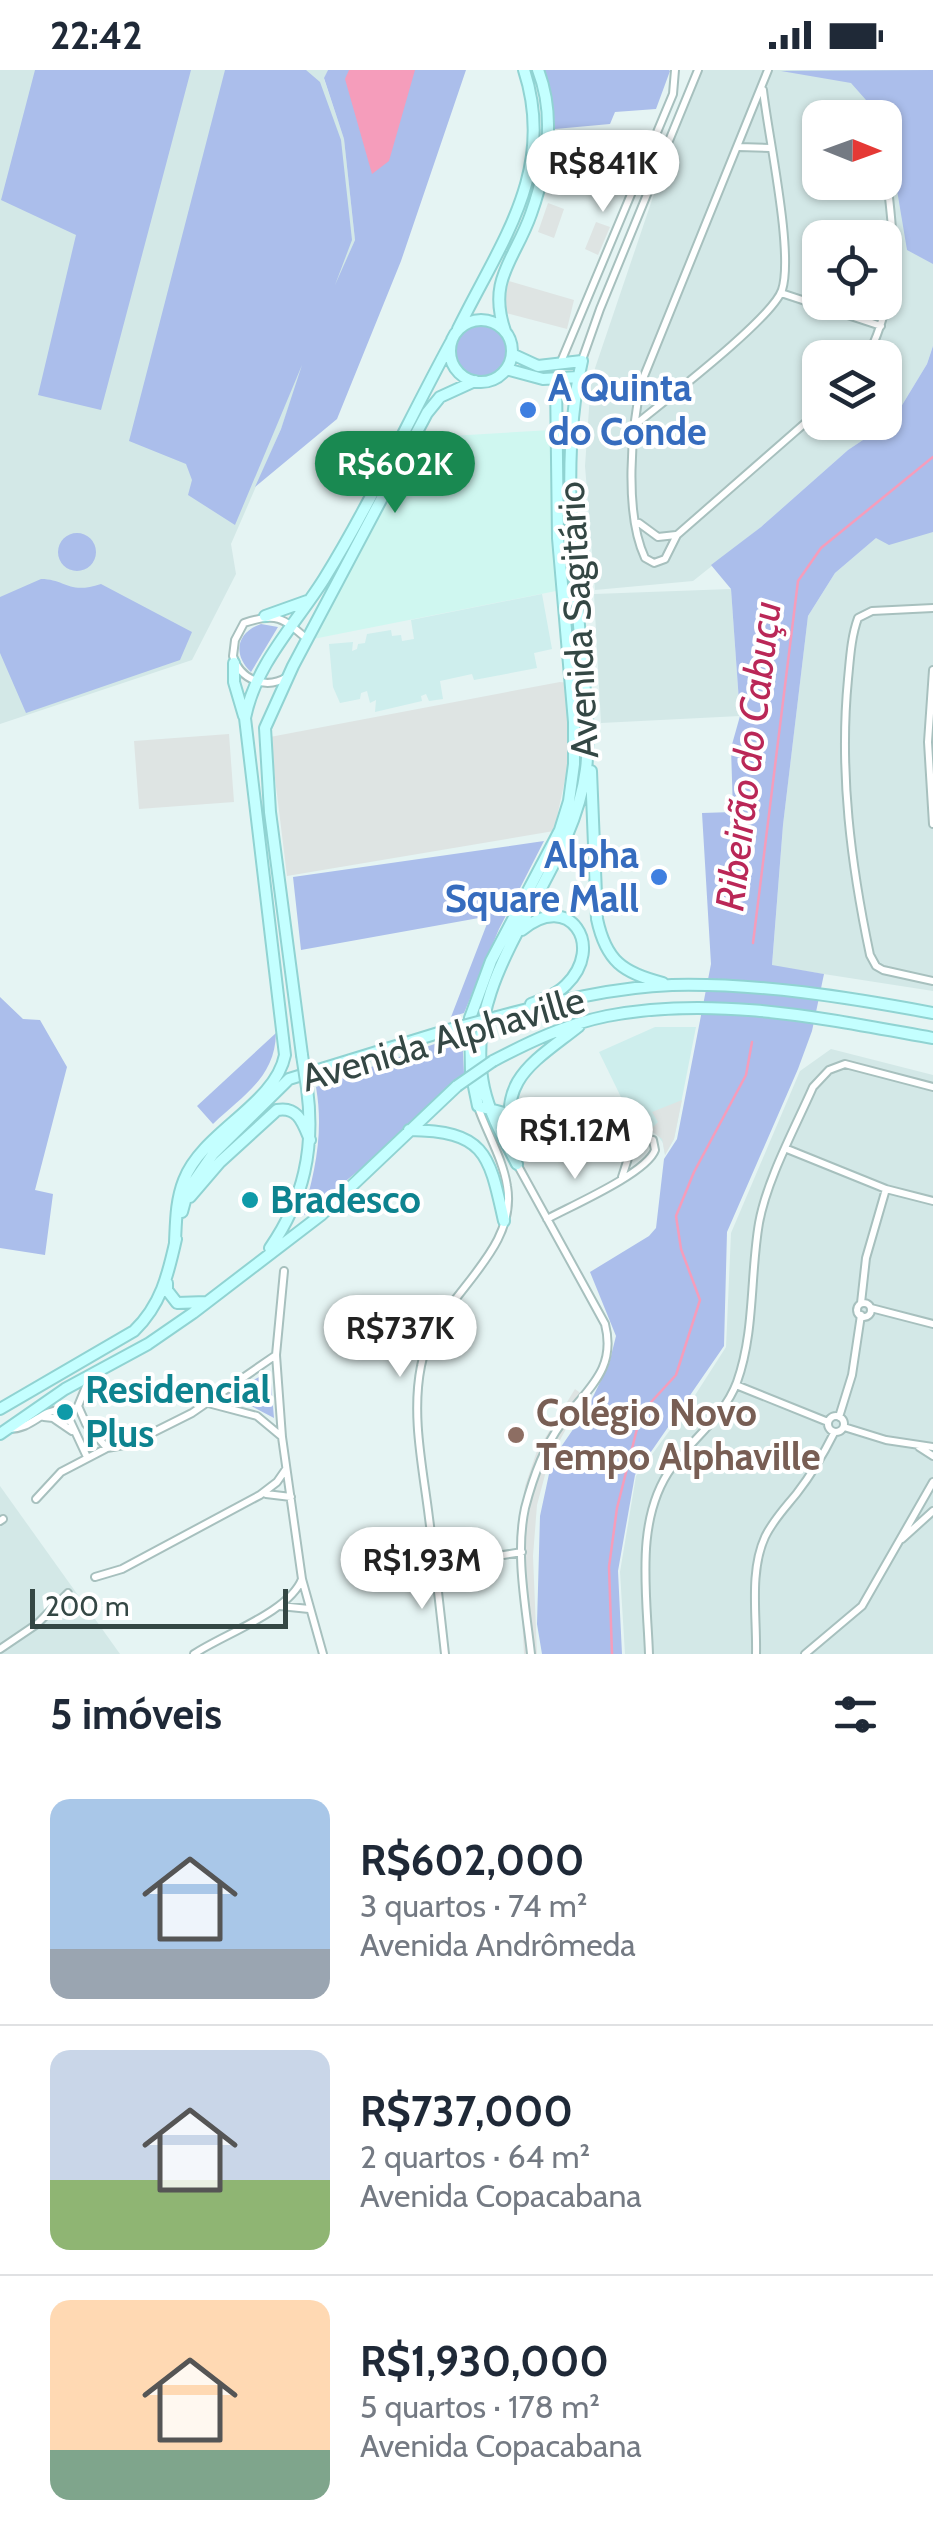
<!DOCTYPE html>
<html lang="pt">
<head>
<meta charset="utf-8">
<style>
	body { margin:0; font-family:Cabin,sans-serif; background:#f6f6f7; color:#1f2937; height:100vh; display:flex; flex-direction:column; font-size:38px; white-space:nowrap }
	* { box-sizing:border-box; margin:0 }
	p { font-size:32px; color:#747a83 }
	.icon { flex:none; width:55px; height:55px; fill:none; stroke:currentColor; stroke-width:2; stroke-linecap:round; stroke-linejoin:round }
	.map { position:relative; height:1584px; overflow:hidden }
	.drawer { display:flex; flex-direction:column; background:#fff; flex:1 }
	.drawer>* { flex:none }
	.needle { width:65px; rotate:91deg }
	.fabs { position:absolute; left:802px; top:30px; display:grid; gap:20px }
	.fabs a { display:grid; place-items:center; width:100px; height:100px; border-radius:20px; background:#fff; box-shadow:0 2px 8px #0004; font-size:50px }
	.scale { position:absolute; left:30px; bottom:25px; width:258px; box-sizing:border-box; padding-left:10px; border:5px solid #344744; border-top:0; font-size:28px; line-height:35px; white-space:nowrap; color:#344744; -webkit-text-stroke:8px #fff; paint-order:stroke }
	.price { position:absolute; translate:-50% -85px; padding:0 22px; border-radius:35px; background:#fff; color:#222; font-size:32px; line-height:65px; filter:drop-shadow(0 2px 5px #0008) }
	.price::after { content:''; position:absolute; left:50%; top:60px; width:30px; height:22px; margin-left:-15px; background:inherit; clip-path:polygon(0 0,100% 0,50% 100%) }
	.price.on { background:#198951; color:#fff }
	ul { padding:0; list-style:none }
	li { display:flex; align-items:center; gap:30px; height:250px; padding:0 50px }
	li+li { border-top:2px solid #e0e1e3 }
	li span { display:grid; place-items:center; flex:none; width:280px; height:200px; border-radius:20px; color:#555 }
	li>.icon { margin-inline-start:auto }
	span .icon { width:120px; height:120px; fill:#fffc; stroke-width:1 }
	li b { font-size:42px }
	h2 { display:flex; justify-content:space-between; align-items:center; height:120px; padding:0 50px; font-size:42px }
	.status { display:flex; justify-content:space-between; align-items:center; height:70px; padding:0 50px; background:#fff; direction:ltr }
	.status svg { height:28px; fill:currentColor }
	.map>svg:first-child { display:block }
	.residential { fill:#d3e8e7; fill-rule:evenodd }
	.commercial { fill:#cff7f0 }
	.education { fill:#ceeeed }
	.green { fill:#abbeeb }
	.parking { fill:#dee4e3 }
	.water { fill:#f59dbb }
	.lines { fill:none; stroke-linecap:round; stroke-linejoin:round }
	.stream { stroke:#f59dbb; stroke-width:2.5 }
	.street-casing { stroke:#a7c0be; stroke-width:10 }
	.secondary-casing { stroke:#90d3d2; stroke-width:14 }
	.street { stroke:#fff; stroke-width:6 }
	.secondary { stroke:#c4ffff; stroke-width:10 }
	.secondary-bridge-casing { stroke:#90d3d2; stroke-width:14; stroke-linecap:butt }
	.secondary-bridge { stroke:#c4ffff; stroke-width:10 }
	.shop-dot { fill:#3f7fe0; stroke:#fff; stroke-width:4 }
	.culture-dot { fill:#0f9aa8; stroke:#fff; stroke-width:4 }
	.education-dot { fill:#8d6e63; stroke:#fff; stroke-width:4 }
	.labels { text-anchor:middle; stroke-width:8; stroke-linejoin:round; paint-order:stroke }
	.shop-label { font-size:38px; font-weight:bold; fill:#366cbe; stroke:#fff; text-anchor:start }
	.street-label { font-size:38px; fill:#344744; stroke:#fff }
	.culture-label { font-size:38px; font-weight:bold; fill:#0d838f; stroke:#fff; text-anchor:start }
	.education-label { font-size:38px; font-weight:bold; fill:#785e54; stroke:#fff; text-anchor:start }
	.water-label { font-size:40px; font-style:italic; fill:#ba2757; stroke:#fff }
</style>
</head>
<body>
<div class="status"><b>22:42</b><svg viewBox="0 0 49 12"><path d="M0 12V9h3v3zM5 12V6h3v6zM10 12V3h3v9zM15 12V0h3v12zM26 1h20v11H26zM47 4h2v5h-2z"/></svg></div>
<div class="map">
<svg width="933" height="1584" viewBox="0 0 933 1584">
	<rect width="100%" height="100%" fill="#e5f4f3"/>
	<path class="residential" d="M 0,0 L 328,0 L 324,9 L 344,69 L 355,170 L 314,265 L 281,359 L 231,474 L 236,504 L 192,590 L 0,654 Z
		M 696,0 L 933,0 L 933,276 L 927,294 L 893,350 L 848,380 L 761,457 L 693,511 L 595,520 L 585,396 L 591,310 ZM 820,48 L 885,48 L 885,112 L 820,112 ZM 820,168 L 885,168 L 885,232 L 820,232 ZM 820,288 L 885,288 L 885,352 L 820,352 Z
		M 933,419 L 933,921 L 772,896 L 783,755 L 808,546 L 835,503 Z
		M 731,519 L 740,646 L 601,653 L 594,524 Z
		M 831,979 L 933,1005 L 933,1584 L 625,1584 L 620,1502 L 636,1406 L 690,1333 L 726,1277 L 731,1163 L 800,1001 Z
		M 0,1416 L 120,1584 L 0,1584 Z"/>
	<path class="commercial" d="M 551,360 L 556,521 L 313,569 L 416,368 Z"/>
	<path class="education" d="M 542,524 L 552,579 L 534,583 L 537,598 L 474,610 L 472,604 L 440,611 L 443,629 L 429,631 L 426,624 L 421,626 L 422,631 L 375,642 L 376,630 L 370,633 L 367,621 L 361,623 L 360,629 L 340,633 L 333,617 L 329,574 L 353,572 L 352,581 L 357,579 L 358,574 L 365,573 L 367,564 L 391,560 L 392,566 L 401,565 L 402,571 L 414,569 L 411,550 Z
		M 655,957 L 696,957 L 674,1069 L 665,1085 L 663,1073 L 657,1064 L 646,1060 L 638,1062 L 599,982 Z"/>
	<path class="green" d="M 35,0 L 191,0 L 101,340 L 38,325 L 76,165 L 1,130 Z
		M 225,0 L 306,0 L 320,12 L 341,70 L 352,170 L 335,215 L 355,170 L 344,69 L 324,8 L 328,0 L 466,0 L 401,191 L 337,349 L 255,417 L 281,359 L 302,295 L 235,455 L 188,425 L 192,410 L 186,394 L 129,371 Z
		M 543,0 L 669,0 L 670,1 L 656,39 L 615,42 L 610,54 L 555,59 Z
		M 933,0 L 933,194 L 907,180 L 885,48 L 881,47 L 851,13 L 781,1 Z
		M455 281a27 27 0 1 1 54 0a27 27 0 1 1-54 0Z
		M 933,276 L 933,462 L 889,475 L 876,468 L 835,503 L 808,546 L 783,755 L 772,895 L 824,904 L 812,961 L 798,999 L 727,1162 L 724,1276 L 635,1405 L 618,1501 L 622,1584 L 542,1584 L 537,1554 L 540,1446 L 552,1390 L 587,1339 L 609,1294 L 616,1266 L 590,1202 L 649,1166 L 656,1158 L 664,1089 L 677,1069 L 711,894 L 702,743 L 733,742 L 731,678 L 740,646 L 731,519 L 711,495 L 761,457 L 848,380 L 893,350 L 927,294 Z
		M58 482a19 19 0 1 1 38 0a19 19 0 1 1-38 0Z
		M 41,509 C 66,509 68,525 101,514 L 192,562 L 180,590 L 26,643 L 0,583 L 0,527 Z
		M 261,554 L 278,557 L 251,602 C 232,584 237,562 261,554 Z
		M 544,771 L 499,859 L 464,943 L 451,947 L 490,846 L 301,880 L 293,807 Z
		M 0,927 L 23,949 L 40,950 L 67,997 L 35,1120 L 53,1124 L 45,1185 L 0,1178 Z
		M 276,963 C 275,1008 243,1025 213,1054 L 197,1036 Z
		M 462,964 L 464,1003 L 364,1096 L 302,1147 C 315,1103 324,1063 316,1017 Z
		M 616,1047 L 623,1059 L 596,1073 L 590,1062 Z
		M 270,1301 L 274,1348 L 242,1331 L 220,1328 Z"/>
	<path class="parking" d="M 548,133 L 564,139 L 554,168 L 538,162 Z
		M 596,152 L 610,157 L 598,185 L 585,179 Z
		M 505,210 L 574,230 L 567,259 L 502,242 Z
		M 560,612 L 568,613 L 567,700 L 554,761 L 287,806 L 270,667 Z
		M 229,664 L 234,732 L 139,739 L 134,671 Z
		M 682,1030 L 674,1069 L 665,1085 L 662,1069 L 650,1060 L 658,1052 L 652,1042 Z
		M 575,1319 L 590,1330 L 566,1359 L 549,1390 L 537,1435 L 533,1486 L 537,1584 L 524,1584 L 518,1473 L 525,1416 L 537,1381 Z"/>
	<path class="water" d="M 349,0 L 415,0 L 389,91 L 372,104 L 345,9 Z"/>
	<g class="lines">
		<path class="stream" d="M 753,873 L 798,511 L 821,478 L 933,387
			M 612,1584 L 609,1497 L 617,1438 L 641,1343 L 676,1305 L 700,1230 L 681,1179 L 676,1146 L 694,1102 L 746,1005 L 752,972"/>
		<defs>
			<path id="street" d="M 768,0 L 642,311 C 631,358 624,443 645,488 L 654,493 L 665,489 L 677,465 L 820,340
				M 739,77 L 770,78
				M 781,223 L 881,256
				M 867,288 C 902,215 894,170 885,93
				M 582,290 L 600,239 L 698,0
				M 560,294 L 673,24 L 675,0
				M 642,311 L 652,319 L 670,325
				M 635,355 C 664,331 772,249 782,220 C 794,183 768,65 763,20
				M 639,453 L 658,467 L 676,465
				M 933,538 L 872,541 L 858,548 C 851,567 850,589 848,609 C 839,702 851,795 870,885 L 876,896 L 883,900 L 933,911
				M 933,600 L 928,672 L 933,754
				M 287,607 C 266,620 240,610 233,586 L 235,570 L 244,553 C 277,542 283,548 308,570
				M 787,1079 L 886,1119 L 933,1131
				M 517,1094 L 605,1254 C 617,1301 586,1319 561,1354 C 544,1377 532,1411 525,1438 C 515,1484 526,1538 531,1584
				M 547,1149 C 571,1136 647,1103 655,1080 L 653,1070 L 641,1068 L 633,1073 L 622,1107
				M 284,1201 L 276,1285 L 282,1367 L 302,1509 L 323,1584
				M857 1240a7 7 0 1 1 14 0a7 7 0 1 1-14 0Z
				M 861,1233 L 866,1188 L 886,1119
				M 871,1238 L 933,1254
				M 90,1307 L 78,1336 L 86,1354 L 107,1378
				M 736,1315 L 828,1352
				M 208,1333 L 257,1346 L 281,1366
				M 67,1344 L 87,1387
				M828 1354a8 8 0 1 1 16 0a8 8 0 1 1-16 0Z
				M 44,1347 L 53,1348 L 72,1361
				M 839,1347 L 852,1305 L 861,1245
				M 844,1357 L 886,1370 L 933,1377
				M 9,1359 C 33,1359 41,1339 62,1340
				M 919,1377 L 933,1386
				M 266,1424 L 291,1427
				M 36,1429 L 61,1402 L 107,1378 L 130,1374 L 192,1343 L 276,1285
				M 0,1451 L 3,1449
				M 902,1469 L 933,1441
				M 435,1496 L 522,1482
				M 95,1507 L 122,1499 L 260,1425 L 277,1412 L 286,1399
				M 280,1536 L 309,1539
				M 0,1579 L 37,1554 L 68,1523
				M 194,1584 C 224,1564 289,1542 302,1509
				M 445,1584 C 440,1539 435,1493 429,1448 C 423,1398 411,1346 421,1296 C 433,1228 519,1186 507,1116 C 503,1089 487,1063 478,1037
				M 649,1584 C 647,1524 634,1449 672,1397 C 693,1368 724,1347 737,1312 C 755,1262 750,1205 759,1153 C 767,1109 795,1058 813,1017 L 829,1000 L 845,994 L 933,1017
				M 756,1584 C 757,1547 749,1502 765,1467 C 773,1450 785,1438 797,1423 C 811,1405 824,1383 834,1363
				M 805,1584 L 862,1536 L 933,1412"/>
			<path id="secondary" d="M450 281a31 31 0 1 1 62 0a31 31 0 1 1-62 0Z
				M 458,259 C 500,173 557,101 524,0
				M 505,261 C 487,209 515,190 531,144 C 547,99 556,46 538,0
				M 512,284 L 538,296 L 582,291 C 561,383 573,485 581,578 C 584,618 591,659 586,699 C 572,812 458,901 484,1018 C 490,1045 504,1069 517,1094
				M 506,299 L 543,309 L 578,307
				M 265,546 L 307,531
				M 234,593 L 234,612 L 244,646
				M 591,701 L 597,849 C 606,891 623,903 663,913
				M 522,860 C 569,820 606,876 566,915 C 557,924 544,929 531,934
				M 497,947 C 553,932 615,917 672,915 C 760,913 847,927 933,943
				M 302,985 L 270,742 L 265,658 L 293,596 L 427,343 L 440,327 L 475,311
				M 493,991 C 529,972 567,954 607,946 C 716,925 826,949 933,968
				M 508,1044 L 478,1036 L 471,1002 L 470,948 L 491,891 L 560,760 L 569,731 L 574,694 L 574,652 L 558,468 L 556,310
				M 409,1060 C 486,1061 489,1084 504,1151
				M 513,1078 C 497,1009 531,994 579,956
				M 190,1127 L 220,1092 L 277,1040 C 298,1036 303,1053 310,1070
				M 182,1142 L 188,1120 L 213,1084 L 289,1009 L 448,960
				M 175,1172 C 176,1151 176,1130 184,1110 C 203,1061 275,1035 285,985 L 245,648 C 256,593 295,555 324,509 C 371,433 408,351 451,272
				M 270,1178 C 304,1129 315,1078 307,1018
				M 167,1213 L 167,1220 L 177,1233 L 206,1232
				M 0,1339 L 134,1261 C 161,1235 168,1205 176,1169
				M 0,1364 L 65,1319 L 148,1274 L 193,1243 L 321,1145 L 457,1016"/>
		</defs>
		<use href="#street" class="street-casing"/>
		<use href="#secondary" class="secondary-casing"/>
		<use href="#street" class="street"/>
		<use href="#secondary" class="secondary"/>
		<defs>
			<path id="secondary-bridge" d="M 448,960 L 497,947
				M 302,985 L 307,1018
				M 457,1016 L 493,991"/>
		</defs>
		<use href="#secondary-bridge" class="secondary-bridge-casing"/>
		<use href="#secondary-bridge" class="secondary-bridge"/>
	</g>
	<g class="shop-dot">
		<circle cx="528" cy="340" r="10"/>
		<circle cx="659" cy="807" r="10"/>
	</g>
	<g class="culture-dot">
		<circle cx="250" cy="1130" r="10"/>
		<circle cx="65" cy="1342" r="10"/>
	</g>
	<circle class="education-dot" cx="516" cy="1365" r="10"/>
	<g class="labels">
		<g class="shop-label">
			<text x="548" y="331">A Quinta<tspan x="548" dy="44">do Conde</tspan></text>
			<text x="639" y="798" text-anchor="end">Alpha<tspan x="639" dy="44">Square Mall</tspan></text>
		</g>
		<g class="street-label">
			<text transform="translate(578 550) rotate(-93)" y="13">Avenida Sagitário</text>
			<text transform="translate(443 969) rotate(-16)" y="13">Avenida Alphaville</text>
		</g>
		<g class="culture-label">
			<text x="270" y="1143">Bradesco</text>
			<text x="85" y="1333">Residencial<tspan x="85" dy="44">Plus</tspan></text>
		</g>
		<g class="education-label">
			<text x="536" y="1356">Colégio Novo<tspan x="536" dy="44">Tempo Alphaville</tspan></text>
		</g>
		<g class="water-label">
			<text transform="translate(748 686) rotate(-83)" y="14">Ribeirão do Cabuçu</text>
		</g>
	</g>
</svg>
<div class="fabs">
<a><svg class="needle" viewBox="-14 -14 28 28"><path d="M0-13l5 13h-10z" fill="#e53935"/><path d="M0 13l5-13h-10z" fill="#747a83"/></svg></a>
<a><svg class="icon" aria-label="locate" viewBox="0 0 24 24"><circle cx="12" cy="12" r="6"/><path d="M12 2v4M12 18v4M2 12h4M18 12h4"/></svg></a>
<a><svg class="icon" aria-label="layers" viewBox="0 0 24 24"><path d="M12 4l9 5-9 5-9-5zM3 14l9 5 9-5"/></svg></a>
</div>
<div class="scale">200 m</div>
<b class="price" style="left:603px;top:145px">R$841K</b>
<b class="price on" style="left:395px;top:446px">R$602K</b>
<b class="price" style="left:575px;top:1112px">R$1.12M</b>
<b class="price" style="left:400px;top:1310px">R$737K</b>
<b class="price" style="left:422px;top:1542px">R$1.93M</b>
</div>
<section class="drawer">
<h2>5 imóveis<svg class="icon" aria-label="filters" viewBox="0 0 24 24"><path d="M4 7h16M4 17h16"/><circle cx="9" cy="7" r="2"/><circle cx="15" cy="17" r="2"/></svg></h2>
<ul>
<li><span style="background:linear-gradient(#a9c7e8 75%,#9aa5b1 0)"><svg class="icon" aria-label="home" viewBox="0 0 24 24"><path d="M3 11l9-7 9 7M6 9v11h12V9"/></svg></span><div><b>R$602,000</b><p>3 quartos · 74 m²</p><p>Avenida Andrômeda</p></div></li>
<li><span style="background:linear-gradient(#c9d6e8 65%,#8fb573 0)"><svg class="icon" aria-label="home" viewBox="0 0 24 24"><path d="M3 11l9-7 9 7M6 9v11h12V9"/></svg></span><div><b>R$737,000</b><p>2 quartos · 64 m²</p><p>Avenida Copacabana</p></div></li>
<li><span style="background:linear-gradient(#ffd9b3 75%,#7fa58c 0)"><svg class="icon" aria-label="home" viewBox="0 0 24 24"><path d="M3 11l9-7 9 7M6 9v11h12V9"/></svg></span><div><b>R$1,930,000</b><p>5 quartos · 178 m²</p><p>Avenida Copacabana</p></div></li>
</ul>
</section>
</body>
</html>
